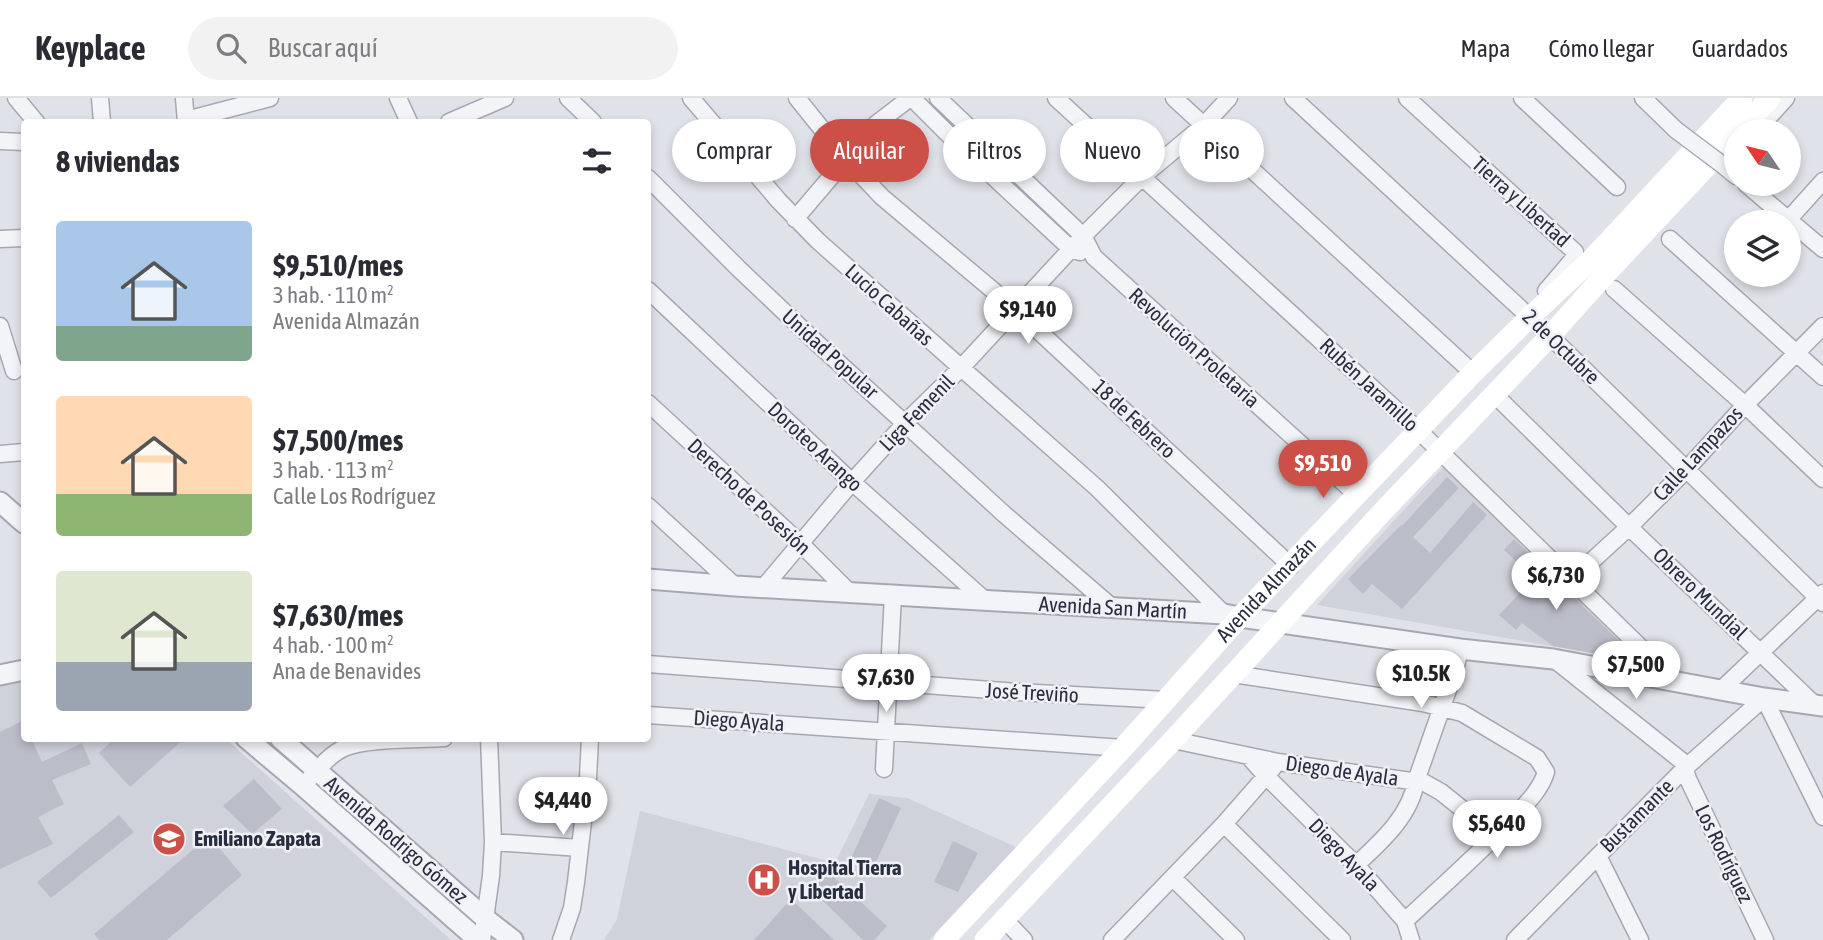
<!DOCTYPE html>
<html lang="es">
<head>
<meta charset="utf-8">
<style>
	body { margin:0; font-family:"Asap Condensed",sans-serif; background:#f2f2f3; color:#2b2b33; height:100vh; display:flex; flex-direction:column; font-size:26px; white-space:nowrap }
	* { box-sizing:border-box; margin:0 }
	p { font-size:23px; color:#7c7c81 }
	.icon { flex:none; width:38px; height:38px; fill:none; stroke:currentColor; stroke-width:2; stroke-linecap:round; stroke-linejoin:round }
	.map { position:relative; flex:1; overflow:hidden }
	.sheet { position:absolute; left:21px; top:21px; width:630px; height:623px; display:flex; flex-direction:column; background:#fff; border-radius:7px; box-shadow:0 4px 10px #0003 }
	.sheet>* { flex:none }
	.banner { position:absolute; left:672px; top:21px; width:665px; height:63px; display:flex; gap:14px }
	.needle { width:46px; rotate:305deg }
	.tools { position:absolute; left:1724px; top:21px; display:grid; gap:14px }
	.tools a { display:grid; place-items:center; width:77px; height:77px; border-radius:50%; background:#fff; box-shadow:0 4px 10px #0003; font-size:35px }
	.price { position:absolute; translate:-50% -60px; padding:0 16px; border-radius:24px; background:#fff; color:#222; font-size:23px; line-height:46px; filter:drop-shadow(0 2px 4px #0008) }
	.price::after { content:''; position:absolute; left:50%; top:42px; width:21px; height:16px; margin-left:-10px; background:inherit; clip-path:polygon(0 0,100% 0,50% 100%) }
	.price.active { background:#cc4f48; color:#fff }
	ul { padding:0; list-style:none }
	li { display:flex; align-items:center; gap:21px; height:175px; padding:0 35px }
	li span { display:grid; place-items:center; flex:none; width:196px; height:140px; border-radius:7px; color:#555 }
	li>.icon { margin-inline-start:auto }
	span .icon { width:84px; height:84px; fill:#fffc; stroke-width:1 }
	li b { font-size:30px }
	h2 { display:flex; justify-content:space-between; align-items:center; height:84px; padding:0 35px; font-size:30px }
	.tag { padding:0 24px; border-radius:32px; background:#fff; box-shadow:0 4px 10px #0003; font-size:24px; line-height:63px }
	.tag.active { background:#cc4f48; color:#fff }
	header { display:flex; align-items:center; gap:42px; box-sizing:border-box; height:98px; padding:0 35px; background:#fff; border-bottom:2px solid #e1e1e2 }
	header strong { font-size:33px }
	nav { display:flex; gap:38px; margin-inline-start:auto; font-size:24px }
	.search { width:490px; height:63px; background:#f2f2f3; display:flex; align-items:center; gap:18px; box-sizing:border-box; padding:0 24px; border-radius:38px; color:#7c7c81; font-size:26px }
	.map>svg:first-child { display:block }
	.built { fill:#cfd1db }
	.building { fill:#bbbdc9 }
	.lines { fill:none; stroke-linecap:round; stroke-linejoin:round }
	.minor-casing { stroke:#a5a8b3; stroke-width:19 }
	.tertiary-casing { stroke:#a5a8b3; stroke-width:23 }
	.minor { stroke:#f3f4f7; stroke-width:16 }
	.tertiary { stroke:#f3f4f7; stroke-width:19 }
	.secondary { stroke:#fff; stroke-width:21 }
	.minor-bridge-casing { stroke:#a5a8b3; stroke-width:19; stroke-linecap:butt }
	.minor-bridge { stroke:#f3f4f7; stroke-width:16 }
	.labels { text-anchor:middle; stroke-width:5; stroke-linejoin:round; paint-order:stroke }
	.street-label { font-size:21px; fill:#292d40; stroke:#f0f1f6 }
	.poi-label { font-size:21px; font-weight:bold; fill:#292d40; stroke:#f0f1f6; text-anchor:start }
</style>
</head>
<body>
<header>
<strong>Keyplace</strong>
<div class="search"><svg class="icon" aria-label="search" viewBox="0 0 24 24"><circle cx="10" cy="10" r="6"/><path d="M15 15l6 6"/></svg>Buscar aquí</div>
<nav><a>Mapa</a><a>Cómo llegar</a><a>Guardados</a></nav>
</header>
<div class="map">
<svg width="1823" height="842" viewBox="0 0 1823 842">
	<rect width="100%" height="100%" fill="#e0e2e9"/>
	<path class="built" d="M 1443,369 L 1654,566 L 1317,507 Z
		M 24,580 L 24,640 L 226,641 L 451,842 L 0,842 L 0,584 Z
		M 869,696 L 907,700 L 1016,749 L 929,842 L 604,842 L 617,821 L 640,713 L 835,765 Z"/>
	<path class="building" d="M 1447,379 L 1459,390 L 1413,439 L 1430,455 L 1473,404 L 1487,417 L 1402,511 L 1372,486 L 1363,496 L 1348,481 L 1401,427 L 1402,428 Z
		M 1514,441 L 1624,548 L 1614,559 L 1553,548 L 1522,525 L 1516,532 L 1499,517 L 1534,480 L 1504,452 Z
		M 24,622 L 24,640 L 31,640 L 42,664 L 82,645 L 91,666 L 52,682 L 64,706 L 38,719 L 53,746 L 0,771 L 0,634 Z
		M 115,640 L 185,640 L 130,689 L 99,655 Z
		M 254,681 L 282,711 L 252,736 L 223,708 Z
		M 879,700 L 901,710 L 874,768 L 852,758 Z
		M 119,717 L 134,734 L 51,800 L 37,784 Z
		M 209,738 L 242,777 L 167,842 L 99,842 L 94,836 Z
		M 953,743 L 978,755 L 958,794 L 934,784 Z
		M 828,774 L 887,828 L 874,842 L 863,842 L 812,792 Z
		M 791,801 L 834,842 L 754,842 Z"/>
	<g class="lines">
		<defs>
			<path id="minor" d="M 16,0 L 36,24
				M 100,0 L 102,24
				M 184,0 L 186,24
				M 398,0 L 409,24
				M 568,0 L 593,24
				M 691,0 L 779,103 L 818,143 L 1097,390 L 1224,516
				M 797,0 L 846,61 L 882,99 L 1015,211 L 1291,468
				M 912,0 L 957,45 L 1071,151 L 1080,154
				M 938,0 L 1083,138 L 1094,159 L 1357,397
				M 1056,0 L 1418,332 L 1674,582
				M 1174,0 L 1473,275
				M 1293,0 L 1550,238 L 1823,505
				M 1407,0 L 1575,154 L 1575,159 L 1546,193
				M 1522,0 L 1617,89
				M 1643,0 L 1676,32
				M 186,22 L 270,0
				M 449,24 L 505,0
				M 1756,33 L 1786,0
				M 0,43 L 24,44
				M 1724,68 L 1736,78
				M 648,80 L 739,171 L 818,246 L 1004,416 L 1113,510
				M 1746,86 L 1823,151
				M 795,121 L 876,26 L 910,0
				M 1788,122 L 1823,83
				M 0,141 L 24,140
				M 1670,141 L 1823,279
				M 1614,191 L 1745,307 L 1823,381
				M 648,192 L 852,384 L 986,503
				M 0,228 L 14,273
				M 1494,296 L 1629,429 L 1816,608
				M 648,305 L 800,445 L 850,495
				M 0,356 L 24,354
				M 648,408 L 735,488
				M 1571,482 L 1629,429 L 1687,371 L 1745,307 L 1823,228
				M 763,490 L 852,384 L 906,324 L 960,271 L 1083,138 L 1143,78 L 1203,28 L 1229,0
				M 1555,562 L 1683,664 L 1688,681 L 1765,842
				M 648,566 L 1018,594 L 1166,602
				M 1233,576 L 1423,605 L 1462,615 L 1537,660 L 1546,674 C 1541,691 1527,705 1515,718 C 1480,755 1442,788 1405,823
				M 1722,591 L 1823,495
				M 648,617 L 1123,650
				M 1173,642 L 1278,664 L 1425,685 L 1441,694 L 1496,738
				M 1249,659 L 1266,678 L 1356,767 L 1405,823 L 1411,842
				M 884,671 L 893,497
				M 303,688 C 315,675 328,657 344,650 C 368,640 417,642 444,640
				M 1224,726 L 1342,842
				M 493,744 L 580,750
				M 1598,758 L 1640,842
				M 1356,767 C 1381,744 1411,717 1416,683 L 1455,572 L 1460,551
				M 1173,780 L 1236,842
				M 1005,822 L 1024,842
				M 482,842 L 491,778 L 493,744 L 489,640
				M 561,842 L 572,810 L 576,784 L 588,680 L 590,640
				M 1112,842 L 1224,726 L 1273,670
				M 1515,842 L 1685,670 L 1764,600 L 1823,719"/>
			<path id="tertiary" d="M 0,404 L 24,425
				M 648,481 L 735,488 L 1224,516 L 1240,519 L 1460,551 L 1553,561 L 1764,600 L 1823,608
				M 0,577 L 24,572
				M 246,640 L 303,688 L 478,842
				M 280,640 L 486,821 L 513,842"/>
		</defs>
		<use href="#minor" class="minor-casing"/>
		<use href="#tertiary" class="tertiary-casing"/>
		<use href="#minor" class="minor"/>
		<use href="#tertiary" class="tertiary"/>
		<g class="secondary">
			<path d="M 1739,33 L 1770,0"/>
			<path id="s1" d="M 944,842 L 1123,650 L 1240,519 L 1473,275 L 1530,219 L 1592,161 L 1742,0"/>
			<path d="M 985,842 L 1173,642 L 1386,410 L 1550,238 L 1602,180 L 1736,37"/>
		</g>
		<defs>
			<path id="minor-bridge" d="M 1676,32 L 1724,68"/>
		</defs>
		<use href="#minor-bridge" class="minor-bridge-casing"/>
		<use href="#minor-bridge" class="minor-bridge"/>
	</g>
	<defs>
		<symbol id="university-disc" viewBox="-11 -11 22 22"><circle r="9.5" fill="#cc4f48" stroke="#f0f1f6"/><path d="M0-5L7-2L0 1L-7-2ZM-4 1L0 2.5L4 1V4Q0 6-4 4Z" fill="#fff"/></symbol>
		<symbol id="hospital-disc" viewBox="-11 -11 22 22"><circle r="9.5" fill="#cc4f48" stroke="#f0f1f6"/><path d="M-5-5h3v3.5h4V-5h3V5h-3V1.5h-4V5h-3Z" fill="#fff"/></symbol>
	</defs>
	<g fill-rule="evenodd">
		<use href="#university-disc" x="150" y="722" width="38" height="38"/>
		<use href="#hospital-disc" x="745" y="763" width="38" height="38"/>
	</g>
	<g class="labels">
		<g class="street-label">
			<text transform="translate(1521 104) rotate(42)" y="7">Tierra y Libertad</text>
			<text transform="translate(889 207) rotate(42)" y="7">Lucio Cabañas</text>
			<text transform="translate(1561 249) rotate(44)" y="7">2 de Octubre</text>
			<text transform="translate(1194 250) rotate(42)" y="7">Revolución Proletaria</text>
			<text transform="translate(830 256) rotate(42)" y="7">Unidad Popular</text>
			<text transform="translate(1369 287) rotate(43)" y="7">Rubén Jaramillo</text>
			<text transform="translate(917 315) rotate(-46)" y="7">Liga Femenil</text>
			<text transform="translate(1134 321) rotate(43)" y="7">18 de Febrero</text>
			<text transform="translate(815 349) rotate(43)" y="7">Doroteo Arango</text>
			<text transform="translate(1698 356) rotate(-47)" y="7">Calle Lampazos</text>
			<text transform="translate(749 399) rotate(43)" y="7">Derecho de Posesión</text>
			<text dy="7" stroke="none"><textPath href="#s1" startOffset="476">Avenida Almazán</textPath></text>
			<text transform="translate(1700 496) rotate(44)" y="7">Obrero Mundial</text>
			<text transform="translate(1113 510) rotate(3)" y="7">Avenida San Martín</text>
			<text transform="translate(1032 595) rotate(3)" y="7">José Treviño</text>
			<text transform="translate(739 623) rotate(4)" y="7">Diego Ayala</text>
			<text transform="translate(1342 673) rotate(8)" y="7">Diego de Ayala</text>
			<text transform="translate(1637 718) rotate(-45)" y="7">Bustamante</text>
			<text transform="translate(396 742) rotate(41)" y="7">Avenida Rodrigo Gómez</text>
			<text transform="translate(1724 756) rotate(64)" y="7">Los Rodríguez</text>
			<text transform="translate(1344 757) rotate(46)" y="7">Diego Ayala</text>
		</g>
		<g class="poi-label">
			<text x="194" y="748">Emiliano Zapata</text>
			<text x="788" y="777">Hospital Tierra<tspan x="788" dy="24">y Libertad</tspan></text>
		</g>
	</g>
</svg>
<div class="tools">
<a><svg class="needle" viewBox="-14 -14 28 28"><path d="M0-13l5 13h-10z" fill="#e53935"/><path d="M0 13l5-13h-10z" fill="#7c7c81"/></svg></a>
<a><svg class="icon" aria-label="layers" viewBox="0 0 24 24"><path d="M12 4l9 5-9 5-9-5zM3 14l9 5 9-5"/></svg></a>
</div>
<b class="price" style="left:1028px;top:248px">$9,140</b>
<b class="price active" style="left:1323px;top:402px">$9,510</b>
<b class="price" style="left:1556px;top:514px">$6,730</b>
<b class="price" style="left:1636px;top:603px">$7,500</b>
<b class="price" style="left:1421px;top:612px">$10.5K</b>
<b class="price" style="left:886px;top:616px">$7,630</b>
<b class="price" style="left:563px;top:739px">$4,440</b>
<b class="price" style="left:1497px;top:762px">$5,640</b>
<div class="banner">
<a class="tag">Comprar</a>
<a class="tag active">Alquilar</a>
<a class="tag">Filtros</a>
<a class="tag">Nuevo</a>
<a class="tag">Piso</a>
</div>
<section class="sheet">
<h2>8 viviendas<svg class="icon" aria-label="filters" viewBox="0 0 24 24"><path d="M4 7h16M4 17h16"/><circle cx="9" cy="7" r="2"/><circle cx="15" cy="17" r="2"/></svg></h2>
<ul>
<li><span style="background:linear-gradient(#a9c7e8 75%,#7fa58c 0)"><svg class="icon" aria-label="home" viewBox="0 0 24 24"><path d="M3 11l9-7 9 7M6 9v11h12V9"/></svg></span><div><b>$9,510/mes</b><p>3 hab. · 110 m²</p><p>Avenida Almazán</p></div></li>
<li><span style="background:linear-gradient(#ffd9b3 70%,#8fb573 0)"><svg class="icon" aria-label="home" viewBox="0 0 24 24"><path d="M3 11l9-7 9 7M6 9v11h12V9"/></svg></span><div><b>$7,500/mes</b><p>3 hab. · 113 m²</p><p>Calle Los Rodríguez</p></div></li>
<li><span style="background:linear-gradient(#dfe7d0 65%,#9aa5b1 0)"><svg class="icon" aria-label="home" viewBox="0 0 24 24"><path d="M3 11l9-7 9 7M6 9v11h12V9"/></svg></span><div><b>$7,630/mes</b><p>4 hab. · 100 m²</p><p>Ana de Benavides</p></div></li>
</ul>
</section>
</div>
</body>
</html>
